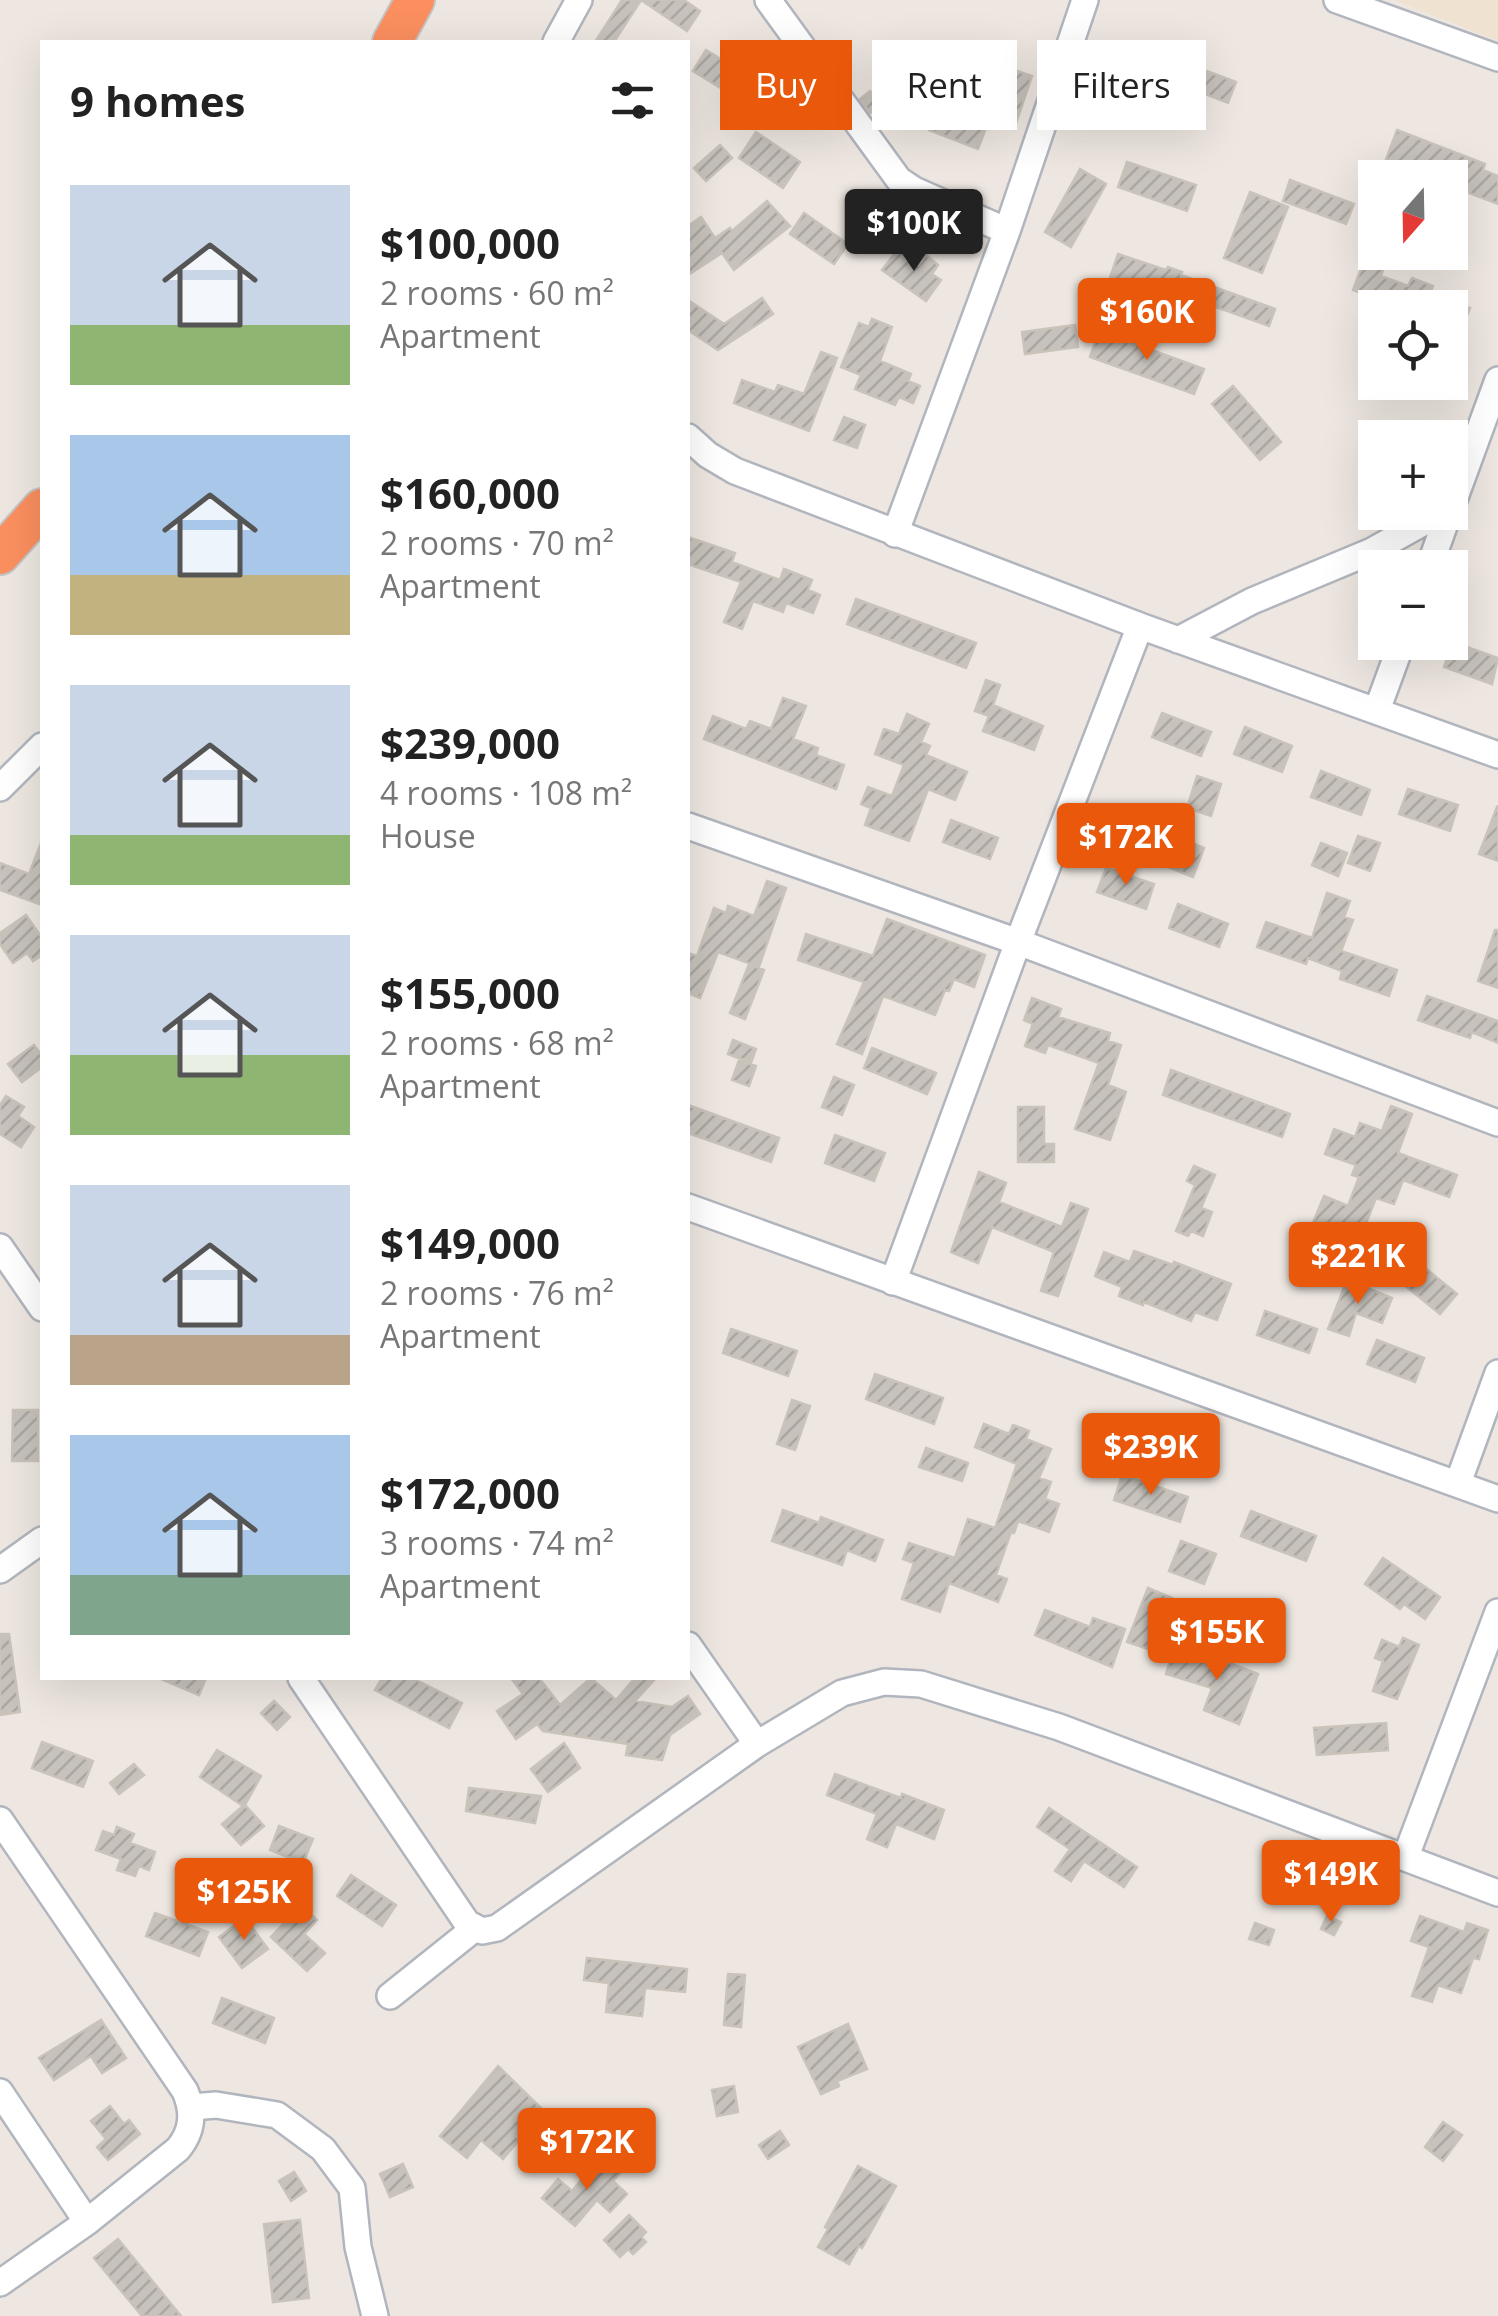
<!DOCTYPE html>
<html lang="en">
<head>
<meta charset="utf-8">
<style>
	body { margin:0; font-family:"Open Sans",sans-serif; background:#f2f2f2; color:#222; height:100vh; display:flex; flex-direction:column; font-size:38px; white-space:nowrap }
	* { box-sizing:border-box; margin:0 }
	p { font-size:32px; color:#767676 }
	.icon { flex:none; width:55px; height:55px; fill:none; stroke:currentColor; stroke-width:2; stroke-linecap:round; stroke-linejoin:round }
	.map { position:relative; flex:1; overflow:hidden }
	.sheet { position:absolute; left:40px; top:40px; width:650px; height:1640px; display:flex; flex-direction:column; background:#fff; border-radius:0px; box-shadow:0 10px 40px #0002 }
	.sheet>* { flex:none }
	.hud { position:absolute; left:720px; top:40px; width:628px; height:90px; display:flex; gap:20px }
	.needle { width:65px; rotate:200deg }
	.tools { position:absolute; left:1358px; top:160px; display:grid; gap:20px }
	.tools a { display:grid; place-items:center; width:110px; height:110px; border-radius:0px; background:#fff; box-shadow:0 10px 40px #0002; font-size:50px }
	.price { position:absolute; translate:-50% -85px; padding:0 22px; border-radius:10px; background:#ea580c; color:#fff; font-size:32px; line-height:65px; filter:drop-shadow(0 2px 5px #0008) }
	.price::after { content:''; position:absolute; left:50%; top:60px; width:30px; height:22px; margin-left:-15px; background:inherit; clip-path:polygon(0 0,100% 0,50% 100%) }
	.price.selected { background:#222; color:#fff }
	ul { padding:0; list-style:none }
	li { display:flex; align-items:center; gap:30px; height:250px; padding:0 30px }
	li span { display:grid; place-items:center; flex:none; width:280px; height:200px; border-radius:0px; color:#555 }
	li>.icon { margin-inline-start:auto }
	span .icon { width:120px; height:120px; fill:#fffc; stroke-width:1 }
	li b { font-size:42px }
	h2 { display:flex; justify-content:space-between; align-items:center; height:120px; padding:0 30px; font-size:42px }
	.pill { padding:0 35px; border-radius:0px; background:#fff; box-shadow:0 10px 40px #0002; font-size:35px; line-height:90px }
	.pill.selected { background:#ea580c; color:#fff }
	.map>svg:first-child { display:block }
	.education { fill:#efe2d1 }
	.building { fill:url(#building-hatch); stroke:#cac3ba; stroke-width:2.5 }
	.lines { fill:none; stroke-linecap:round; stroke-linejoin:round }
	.minor-casing { stroke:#b1b5bd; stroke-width:30 }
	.highway-casing { stroke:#c4c4c4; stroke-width:42 }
	.minor { stroke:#fff; stroke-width:25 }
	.highway { stroke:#fb8f5f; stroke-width:38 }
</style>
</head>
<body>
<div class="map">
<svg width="1498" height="2316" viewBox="0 0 1498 2316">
	<defs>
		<pattern id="building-hatch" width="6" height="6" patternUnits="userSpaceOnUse" patternTransform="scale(2.5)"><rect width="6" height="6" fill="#c7c2bc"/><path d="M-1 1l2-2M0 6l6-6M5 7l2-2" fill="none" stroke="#aba7a2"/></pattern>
	</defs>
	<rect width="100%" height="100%" fill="#eee7e1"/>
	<path class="education" d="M 1394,0 L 1498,0 L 1498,41 Z"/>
	<path class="building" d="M 622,0 L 684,0 L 700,11 L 687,31 L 641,0 L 614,42 L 595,42 Z
		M 1143,47 L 1236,82 L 1228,103 L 1135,67 Z
		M 706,50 L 755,80 L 742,101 L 693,71 Z
		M 983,54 L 988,61 L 1032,76 L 1014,129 L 989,120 L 978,149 L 929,130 L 942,97 L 977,111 L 952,75 Z
		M 870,91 L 881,104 L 870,113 L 860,99 Z
		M 1397,130 L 1485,164 L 1483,170 L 1498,176 L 1498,204 L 1450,186 L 1450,178 L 1427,178 L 1385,162 Z
		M 756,132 L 800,162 L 783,188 L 739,158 Z
		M 720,145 L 732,158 L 706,181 L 694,168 Z
		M 1127,162 L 1196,185 L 1187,211 L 1118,187 Z
		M 1080,169 L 1106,184 L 1071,247 L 1045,232 Z
		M 1290,180 L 1354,204 L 1346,224 L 1283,201 Z
		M 1250,192 L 1288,207 L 1262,273 L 1224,258 Z
		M 767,201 L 790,226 L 734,270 L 722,253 L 688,275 L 688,226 L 701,217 L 715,238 L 730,228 L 732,231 Z
		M 804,213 L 848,244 L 834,264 L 790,234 Z
		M 898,249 L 919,265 L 926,255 L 938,265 L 932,274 L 941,280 L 926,301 L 882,270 Z
		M 1118,254 L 1166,270 L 1168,267 L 1182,272 L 1181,275 L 1275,309 L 1269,326 L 1157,286 L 1153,296 L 1109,281 Z
		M 1364,260 L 1384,267 L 1381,276 L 1408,286 L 1412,278 L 1433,286 L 1430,294 L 1470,308 L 1462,329 L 1450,325 L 1450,308 L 1401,308 L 1353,290 Z
		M 762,298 L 773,314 L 718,350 L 688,330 L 688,300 L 724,324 Z
		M 872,319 L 892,327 L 880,361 L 911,374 L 908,381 L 920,386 L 913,403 L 899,397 L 895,405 L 855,389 L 861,375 L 841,367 L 859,323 L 869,327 Z
		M 1075,325 L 1078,347 L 1025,354 L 1022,332 Z
		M 1099,331 L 1204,369 L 1194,394 L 1090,357 Z
		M 821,352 L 837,358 L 809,431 L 734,403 L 742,380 L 775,392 L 778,385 L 804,394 Z
		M 1233,386 L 1281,442 L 1260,460 L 1212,404 Z
		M 844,417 L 865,425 L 857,448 L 834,440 Z
		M 688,537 L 735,553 L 732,562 L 780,580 L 784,569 L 812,580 L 808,590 L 820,595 L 813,613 L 786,603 L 783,612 L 753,601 L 742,629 L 724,622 L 741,582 L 688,564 Z
		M 856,599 L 976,643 L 966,668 L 847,624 Z
		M 1453,642 L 1498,658 L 1492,684 L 1444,667 Z
		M 986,680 L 1000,685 L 993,705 L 1043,726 L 1034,750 L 983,731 L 989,716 L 975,711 Z
		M 783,698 L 806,706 L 793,739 L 818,748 L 816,755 L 844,765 L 836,789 L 704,739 L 713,716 L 746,729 L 750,721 L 771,729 Z
		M 1162,713 L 1211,732 L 1201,756 L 1152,737 Z
		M 907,714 L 929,724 L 921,742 L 930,746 L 926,755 L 967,772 L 955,800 L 928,789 L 909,841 L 865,825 L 871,808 L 861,804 L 868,787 L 892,796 L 904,765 L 875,754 L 884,729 L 899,734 Z
		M 1245,727 L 1292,746 L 1282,772 L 1234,754 Z
		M 1321,771 L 1370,790 L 1361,815 L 1311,797 Z
		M 1197,776 L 1221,784 L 1211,816 L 1187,808 Z
		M 1408,789 L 1458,805 L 1450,831 L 1399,814 Z
		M 1497,807 L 1498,808 L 1498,861 L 1479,854 Z
		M 951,820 L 998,838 L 990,859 L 943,842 Z
		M 1358,836 L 1380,843 L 1370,871 L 1348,863 Z
		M 1177,837 L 1204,848 L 1193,877 L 1166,866 Z
		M 41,843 L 42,905 L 0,890 L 0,863 L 29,874 Z
		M 1321,843 L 1347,853 L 1338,876 L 1312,865 Z
		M 1106,868 L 1154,884 L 1146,909 L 1097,892 Z
		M 767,881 L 786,888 L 759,967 L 718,952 L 700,998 L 688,993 L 688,953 L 697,956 L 714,908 L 726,913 L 728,906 L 754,916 Z
		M 1327,893 L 1350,901 L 1344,917 L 1353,920 L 1341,951 L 1397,970 L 1389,996 L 1340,979 L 1342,971 L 1308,958 L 1306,964 L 1257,947 L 1266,922 L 1312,938 Z
		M 1178,904 L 1228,924 L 1219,947 L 1169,928 Z
		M 26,915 L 42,938 L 42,955 L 33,961 L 27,953 L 13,963 L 0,944 L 0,933 Z
		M 887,919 L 985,955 L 974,987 L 954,979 L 949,991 L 945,990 L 935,1015 L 883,996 L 862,1054 L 837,1044 L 864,982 L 798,960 L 806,934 L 873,956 Z
		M 1495,930 L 1498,930 L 1498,988 L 1478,981 Z
		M 749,964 L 764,970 L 745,1019 L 730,1013 Z
		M 1427,996 L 1498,1021 L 1498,1043 L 1472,1032 L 1470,1038 L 1418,1020 Z
		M 1032,998 L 1061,1009 L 1058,1017 L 1110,1033 L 1108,1041 L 1121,1045 L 1108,1085 L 1126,1092 L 1110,1140 L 1075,1129 L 1099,1063 L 1048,1045 L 1045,1053 L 1025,1046 L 1033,1024 L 1024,1020 Z
		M 733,1040 L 756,1049 L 751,1063 L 728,1054 Z
		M 34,1045 L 42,1056 L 42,1067 L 22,1082 L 8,1064 Z
		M 872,1048 L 936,1073 L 927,1094 L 864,1068 Z
		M 739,1060 L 756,1066 L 749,1086 L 732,1080 Z
		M 1171,1070 L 1290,1114 L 1282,1137 L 1163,1095 Z
		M 834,1077 L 854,1085 L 842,1115 L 822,1107 Z
		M 6,1096 L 24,1107 L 18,1116 L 34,1127 L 21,1147 L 0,1134 L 0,1105 Z
		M 688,1105 L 779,1138 L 771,1162 L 688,1133 Z
		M 1391,1106 L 1412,1114 L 1398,1153 L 1457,1175 L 1449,1197 L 1403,1180 L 1394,1204 L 1376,1198 L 1359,1241 L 1344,1236 L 1339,1248 L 1308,1235 L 1324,1196 L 1348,1206 L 1359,1177 L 1352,1175 L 1356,1165 L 1325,1154 L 1334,1129 L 1355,1137 L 1360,1123 L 1382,1131 Z
		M 1018,1107 L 1044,1107 L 1044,1144 L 1054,1144 L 1054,1162 L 1018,1162 Z
		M 835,1135 L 885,1153 L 874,1181 L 825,1163 Z
		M 1194,1166 L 1215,1175 L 1201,1208 L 1212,1212 L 1203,1236 L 1191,1231 L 1188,1236 L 1176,1231 L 1195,1185 L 1187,1181 Z
		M 979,1172 L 1006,1183 L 999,1202 L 1062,1227 L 1071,1203 L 1088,1209 L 1058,1296 L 1041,1291 L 1054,1252 L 992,1227 L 978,1263 L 951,1252 Z
		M 1134,1251 L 1173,1265 L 1174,1262 L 1231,1284 L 1217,1320 L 1195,1312 L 1191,1321 L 1144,1302 L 1143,1305 L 1119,1296 L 1122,1287 L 1095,1276 L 1104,1252 L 1130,1262 Z
		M 1414,1259 L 1457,1294 L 1440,1314 L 1397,1279 Z
		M 1347,1280 L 1392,1298 L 1382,1323 L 1356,1313 L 1349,1336 L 1328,1329 Z
		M 1265,1311 L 1317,1329 L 1309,1353 L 1257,1335 Z
		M 731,1329 L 797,1351 L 788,1376 L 723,1353 Z
		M 1377,1340 L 1424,1358 L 1415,1382 L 1367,1364 Z
		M 875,1374 L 943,1398 L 934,1424 L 866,1399 Z
		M 792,1400 L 810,1406 L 795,1450 L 777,1444 Z
		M 13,1410 L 38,1410 L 38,1461 L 12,1461 Z
		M 984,1424 L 1009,1434 L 1013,1425 L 1029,1431 L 1026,1439 L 1051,1449 L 1039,1478 L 1051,1482 L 1045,1499 L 1059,1504 L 1049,1532 L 1018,1521 L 1014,1533 L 1011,1532 L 996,1575 L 1007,1579 L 998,1602 L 949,1583 L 940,1612 L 902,1599 L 914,1563 L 903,1559 L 909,1543 L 955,1558 L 968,1519 L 995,1528 L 1017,1464 L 975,1447 Z
		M 926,1448 L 968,1463 L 962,1481 L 919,1467 Z
		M 1122,1475 L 1188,1497 L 1180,1522 L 1114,1500 Z
		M 783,1510 L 819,1523 L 821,1517 L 883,1540 L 875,1561 L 847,1550 L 842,1565 L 772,1541 Z
		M 1251,1511 L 1316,1536 L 1306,1561 L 1241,1536 Z
		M 1181,1541 L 1216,1554 L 1204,1584 L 1169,1571 Z
		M 1383,1558 L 1440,1597 L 1425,1619 L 1404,1604 L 1400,1609 L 1365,1584 Z
		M 1148,1588 L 1172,1598 L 1159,1631 L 1166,1633 L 1160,1653 L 1127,1642 Z
		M 1045,1610 L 1090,1627 L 1093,1618 L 1125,1629 L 1112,1667 L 1035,1635 Z
		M 0,1634 L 9,1634 L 20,1712 L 0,1715 Z
		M 1403,1638 L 1419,1645 L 1397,1699 L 1373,1691 L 1383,1661 L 1375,1658 L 1382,1640 L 1399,1647 Z
		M 1173,1650 L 1210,1662 L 1212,1656 L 1258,1674 L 1239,1724 L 1204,1710 L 1212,1688 L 1166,1674 Z
		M 159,1678 L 206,1678 L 199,1695 Z
		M 382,1678 L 412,1678 L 462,1703 L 449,1728 L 375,1690 Z
		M 511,1678 L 539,1678 L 560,1705 L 591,1678 L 616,1700 L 635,1678 L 656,1678 L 635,1701 L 672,1707 L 688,1696 L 700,1714 L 670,1735 L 662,1760 L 626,1755 L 628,1744 L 543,1731 L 537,1724 L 516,1739 L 497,1711 L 523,1694 Z
		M 274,1701 L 290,1717 L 277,1730 L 261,1713 Z
		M 1386,1723 L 1388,1750 L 1317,1755 L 1314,1728 Z
		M 42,1742 L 93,1761 L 83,1787 L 32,1768 Z
		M 564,1743 L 580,1768 L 548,1792 L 531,1769 Z
		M 217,1750 L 261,1776 L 245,1805 L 264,1826 L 241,1845 L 222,1824 L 243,1806 L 200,1777 Z
		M 134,1764 L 144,1775 L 119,1794 L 110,1783 Z
		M 835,1774 L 901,1798 L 902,1794 L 944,1810 L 934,1839 L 896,1824 L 887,1847 L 867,1839 L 877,1814 L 827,1795 Z
		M 469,1788 L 541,1796 L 535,1823 L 466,1811 Z
		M 1049,1808 L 1137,1867 L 1124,1887 L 1084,1861 L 1071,1881 L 1055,1871 L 1070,1849 L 1037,1827 Z
		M 279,1826 L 313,1839 L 303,1863 L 270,1850 Z
		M 117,1827 L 134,1834 L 130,1843 L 155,1852 L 149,1870 L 139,1866 L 135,1876 L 117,1870 L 121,1859 L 96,1850 L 103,1831 L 114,1835 Z
		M 351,1875 L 396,1905 L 382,1926 L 337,1896 Z
		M 301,1905 L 317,1920 L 304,1934 L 325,1953 L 307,1971 L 271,1937 Z
		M 155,1913 L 208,1932 L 199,1956 L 146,1936 Z
		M 1327,1916 L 1341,1922 L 1334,1935 L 1321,1929 Z
		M 1420,1916 L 1464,1932 L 1467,1923 L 1488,1930 L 1479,1959 L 1473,1958 L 1461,1993 L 1438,1985 L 1432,2002 L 1412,1996 L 1429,1947 L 1411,1941 Z
		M 245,1918 L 268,1949 L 242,1968 L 219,1937 Z
		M 1255,1923 L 1274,1930 L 1269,1945 L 1249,1939 Z
		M 587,1958 L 687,1969 L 685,1992 L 645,1988 L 642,2016 L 606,2012 L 609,1983 L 584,1980 Z
		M 728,1974 L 745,1975 L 741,2027 L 724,2025 Z
		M 222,1998 L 274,2018 L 265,2043 L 213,2023 Z
		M 101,2020 L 126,2058 L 102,2073 L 91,2056 L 54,2080 L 39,2058 Z
		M 848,2024 L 867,2069 L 837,2081 L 839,2086 L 821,2094 L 798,2047 Z
		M 498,2066 L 545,2112 L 517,2137 L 520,2139 L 503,2159 L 481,2140 L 467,2158 L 440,2136 Z
		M 734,2086 L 738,2112 L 717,2116 L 712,2090 Z
		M 110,2106 L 124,2124 L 129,2120 L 140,2134 L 108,2160 L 97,2147 L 106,2139 L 91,2121 Z
		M 1443,2122 L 1462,2135 L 1443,2161 L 1425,2147 Z
		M 780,2131 L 789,2145 L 768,2159 L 759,2145 Z
		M 600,2157 L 620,2173 L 613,2181 L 627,2194 L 610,2212 L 597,2200 L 575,2226 L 542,2198 L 558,2179 L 572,2191 Z
		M 403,2164 L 413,2187 L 390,2197 L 380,2174 Z
		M 858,2166 L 896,2186 L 862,2248 L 859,2246 L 849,2264 L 818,2247 L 828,2229 L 825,2227 Z
		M 294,2172 L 306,2191 L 291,2201 L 279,2181 Z
		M 629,2215 L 646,2232 L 641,2237 L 646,2242 L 633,2254 L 628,2249 L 620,2257 L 604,2240 Z
		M 300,2220 L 309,2298 L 273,2302 L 264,2224 Z
		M 118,2239 L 181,2316 L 142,2316 L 94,2258 Z"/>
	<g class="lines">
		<defs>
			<path id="minor" d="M 768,0 L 899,180 L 914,190 L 1007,231
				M 1337,0 L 1498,58
				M 556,42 L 579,0
				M 688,437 L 708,455 L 735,471 L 1140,626
				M 1450,511 L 1498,380
				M 895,534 L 1007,231 L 1085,0
				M 1429,568 L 1449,512
				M 1178,640 L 1252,601 L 1372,551 L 1442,512
				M 1377,710 L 1402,642
				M 0,788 L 42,746
				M 688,826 L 1018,942 L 1498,1123
				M 688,1207 L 1498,1499
				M 0,1247 L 42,1308
				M 893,1282 L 1018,942 L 1140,626 L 1498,755
				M 1458,1483 L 1498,1373
				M 0,1570 L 42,1540
				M 688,1645 L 757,1744
				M 301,1678 L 467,1923 L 482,1931 L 497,1928 L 757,1744 L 842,1693 L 884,1682 L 921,1684 L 1059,1727 L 1498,1893
				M 0,1820 L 185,2091 C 194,2112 193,2131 178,2149 L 87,2222 L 0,2283
				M 1406,1856 L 1498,1612
				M 390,1996 L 475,1928
				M 0,2092 L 87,2222
				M 192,2107 L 216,2105 L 277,2115 L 323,2149 L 352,2188 L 358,2247 L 375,2316"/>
			<path id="highway" d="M 392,42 L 415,0
				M 0,555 L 42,508"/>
		</defs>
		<use href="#minor" class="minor-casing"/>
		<use href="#highway" class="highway-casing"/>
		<use href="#minor" class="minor"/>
		<use href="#highway" class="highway"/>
	</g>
</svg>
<div class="tools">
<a><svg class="needle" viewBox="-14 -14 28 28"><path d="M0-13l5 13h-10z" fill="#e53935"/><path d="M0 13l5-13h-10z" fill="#767676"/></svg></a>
<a><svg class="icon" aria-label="locate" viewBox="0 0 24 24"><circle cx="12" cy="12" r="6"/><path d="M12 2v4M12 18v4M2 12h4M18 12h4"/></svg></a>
<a>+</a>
<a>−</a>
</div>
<b class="price selected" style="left:914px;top:274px">$100K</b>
<b class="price" style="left:1147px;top:363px">$160K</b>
<b class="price" style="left:1126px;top:888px">$172K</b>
<b class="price" style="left:1358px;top:1307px">$221K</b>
<b class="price" style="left:1151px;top:1498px">$239K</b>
<b class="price" style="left:1217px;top:1683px">$155K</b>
<b class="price" style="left:1331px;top:1925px">$149K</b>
<b class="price" style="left:244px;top:1943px">$125K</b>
<b class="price" style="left:587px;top:2193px">$172K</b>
<div class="hud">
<a class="pill selected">Buy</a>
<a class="pill">Rent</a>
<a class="pill">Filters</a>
</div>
<section class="sheet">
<h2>9 homes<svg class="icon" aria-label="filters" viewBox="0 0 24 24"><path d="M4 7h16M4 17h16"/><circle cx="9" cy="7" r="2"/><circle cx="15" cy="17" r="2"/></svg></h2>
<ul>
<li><span style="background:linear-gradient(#c9d6e8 70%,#8fb573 0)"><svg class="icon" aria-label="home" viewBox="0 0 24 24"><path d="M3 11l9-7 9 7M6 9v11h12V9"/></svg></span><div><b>$100,000</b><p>2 rooms · 60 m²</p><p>Apartment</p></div></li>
<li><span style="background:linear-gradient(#a9c7e8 70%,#c2b280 0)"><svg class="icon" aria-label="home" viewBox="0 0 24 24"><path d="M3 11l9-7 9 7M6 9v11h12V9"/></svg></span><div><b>$160,000</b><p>2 rooms · 70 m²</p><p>Apartment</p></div></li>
<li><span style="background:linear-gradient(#c9d6e8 75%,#8fb573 0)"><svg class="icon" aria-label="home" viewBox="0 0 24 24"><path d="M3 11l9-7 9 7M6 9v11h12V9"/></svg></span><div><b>$239,000</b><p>4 rooms · 108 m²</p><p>House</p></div></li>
<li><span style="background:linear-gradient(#c9d6e8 60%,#8fb573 0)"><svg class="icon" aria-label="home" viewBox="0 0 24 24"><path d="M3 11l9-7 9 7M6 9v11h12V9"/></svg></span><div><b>$155,000</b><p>2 rooms · 68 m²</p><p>Apartment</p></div></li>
<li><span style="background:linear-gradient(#c9d6e8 75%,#b9a48a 0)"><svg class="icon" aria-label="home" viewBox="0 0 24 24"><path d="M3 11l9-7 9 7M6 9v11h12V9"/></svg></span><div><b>$149,000</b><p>2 rooms · 76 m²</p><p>Apartment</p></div></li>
<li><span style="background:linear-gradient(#a9c7e8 70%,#7fa58c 0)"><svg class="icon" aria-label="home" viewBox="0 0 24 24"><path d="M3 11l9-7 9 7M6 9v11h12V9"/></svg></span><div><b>$172,000</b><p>3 rooms · 74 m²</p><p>Apartment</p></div></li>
</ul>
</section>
</div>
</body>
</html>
